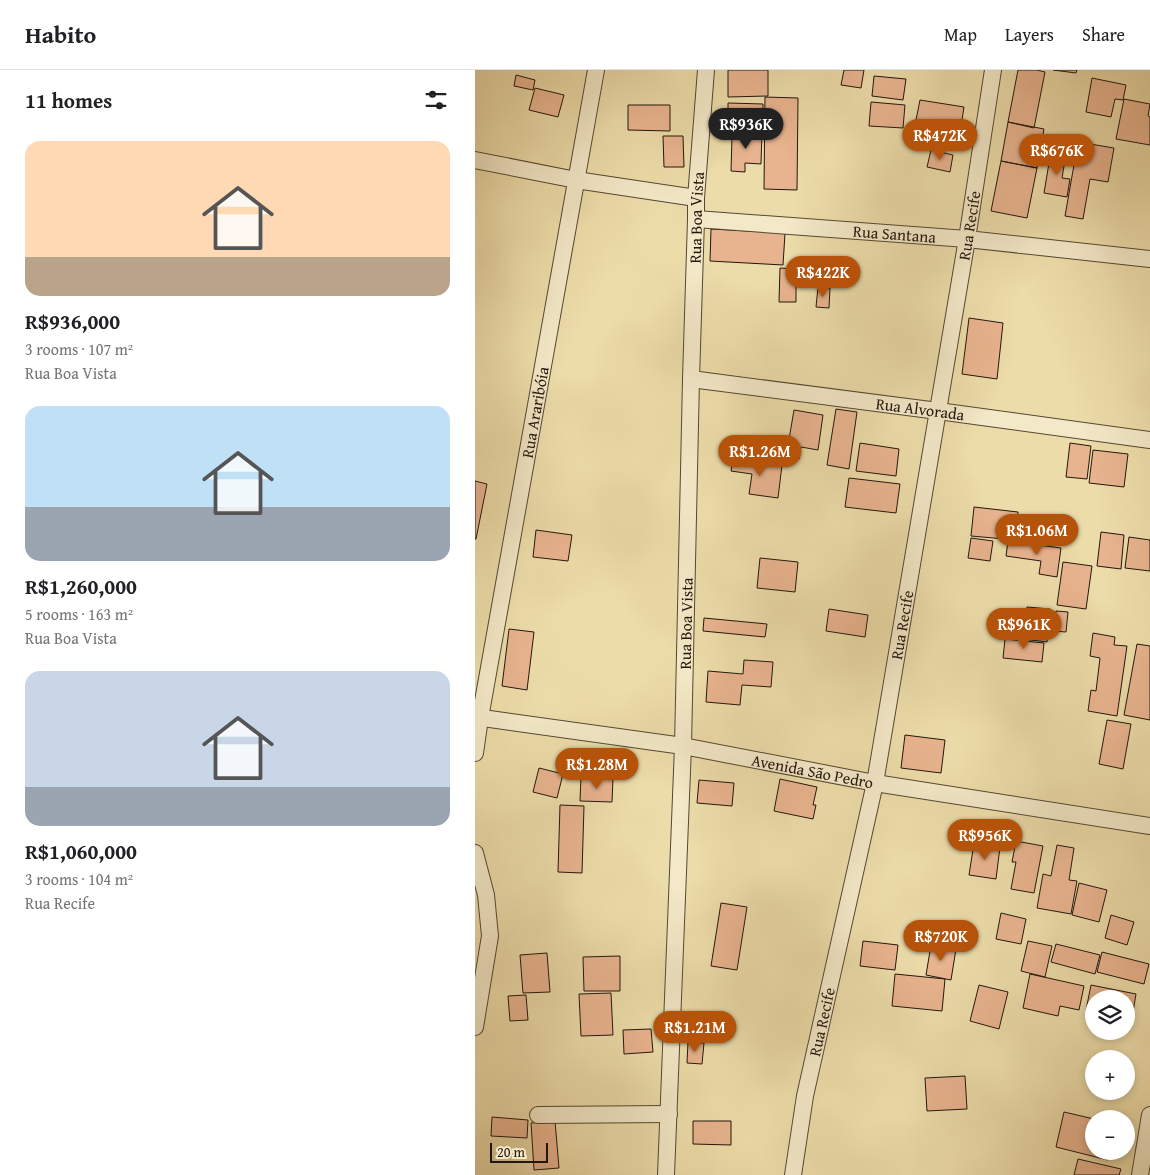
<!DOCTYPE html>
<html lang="en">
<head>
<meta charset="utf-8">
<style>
	body { margin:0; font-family:"Gentium Book Plus",serif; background:#f2f2f2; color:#202124; height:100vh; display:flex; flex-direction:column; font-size:19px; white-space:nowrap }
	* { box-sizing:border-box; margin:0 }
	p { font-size:16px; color:#757577 }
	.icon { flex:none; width:28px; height:28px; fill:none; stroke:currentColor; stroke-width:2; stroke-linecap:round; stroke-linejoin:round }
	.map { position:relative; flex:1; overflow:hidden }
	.panel { display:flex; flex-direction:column; background:#fff; width:475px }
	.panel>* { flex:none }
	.tools { position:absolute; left:610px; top:920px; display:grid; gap:10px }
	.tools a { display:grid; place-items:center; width:50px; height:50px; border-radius:50%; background:#fff; box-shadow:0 2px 8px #0003; font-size:25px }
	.scale { position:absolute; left:15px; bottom:12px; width:58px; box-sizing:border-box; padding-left:5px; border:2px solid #23160c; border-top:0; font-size:14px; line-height:18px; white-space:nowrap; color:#23160c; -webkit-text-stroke:4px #f3e8c7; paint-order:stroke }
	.price { position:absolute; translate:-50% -42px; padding:0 11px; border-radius:18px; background:#b45309; color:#fff; font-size:16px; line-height:32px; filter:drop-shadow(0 1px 2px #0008) }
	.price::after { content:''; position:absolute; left:50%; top:30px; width:15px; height:11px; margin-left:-8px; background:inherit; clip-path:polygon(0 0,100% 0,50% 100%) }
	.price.current { background:#222; color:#fff }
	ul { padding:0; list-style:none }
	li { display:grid; align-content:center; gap:10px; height:265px; padding:0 25px }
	li span { display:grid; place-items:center; height:155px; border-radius:15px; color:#555 }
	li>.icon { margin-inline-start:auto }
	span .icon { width:90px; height:90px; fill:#fffc; stroke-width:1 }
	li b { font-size:21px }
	h2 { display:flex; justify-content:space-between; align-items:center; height:60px; padding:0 25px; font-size:21px }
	header { display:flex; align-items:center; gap:30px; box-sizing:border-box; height:70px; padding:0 25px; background:#fff; border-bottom:1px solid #e0e0e0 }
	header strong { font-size:24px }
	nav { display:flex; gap:28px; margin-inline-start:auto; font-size:18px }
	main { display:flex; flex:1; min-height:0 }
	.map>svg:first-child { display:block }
	.building { fill:#e8b48f; stroke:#23160c }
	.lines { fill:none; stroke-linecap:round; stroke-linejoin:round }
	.minor-casing { stroke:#554833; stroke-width:18 }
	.minor { stroke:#f3e8c7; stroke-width:16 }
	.labels { text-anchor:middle; stroke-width:4.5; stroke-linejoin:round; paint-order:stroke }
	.street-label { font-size:16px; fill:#23160c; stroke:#f3e8c7 }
</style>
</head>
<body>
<header>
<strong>Habito</strong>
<nav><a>Map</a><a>Layers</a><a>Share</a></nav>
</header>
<main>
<section class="panel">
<h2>11 homes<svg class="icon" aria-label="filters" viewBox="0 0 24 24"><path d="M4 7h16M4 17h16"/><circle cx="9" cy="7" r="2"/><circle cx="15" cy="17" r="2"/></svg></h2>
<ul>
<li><span style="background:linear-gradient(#ffd9b3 75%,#b9a48a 0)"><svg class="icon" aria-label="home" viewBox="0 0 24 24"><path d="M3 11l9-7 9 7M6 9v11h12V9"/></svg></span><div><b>R$936,000</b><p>3 rooms · 107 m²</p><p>Rua Boa Vista</p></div></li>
<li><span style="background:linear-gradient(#bfe0f5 65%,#9aa5b1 0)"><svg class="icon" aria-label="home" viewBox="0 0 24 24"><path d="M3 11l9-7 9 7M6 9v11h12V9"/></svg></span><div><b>R$1,260,000</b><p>5 rooms · 163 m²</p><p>Rua Boa Vista</p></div></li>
<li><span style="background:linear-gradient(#c9d6e8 75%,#9aa5b1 0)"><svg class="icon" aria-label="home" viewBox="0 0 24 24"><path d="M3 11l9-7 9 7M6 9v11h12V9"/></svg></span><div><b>R$1,060,000</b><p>3 rooms · 104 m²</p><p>Rua Recife</p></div></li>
</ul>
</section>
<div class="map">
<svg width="675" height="1105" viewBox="0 0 675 1105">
	<rect width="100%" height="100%" fill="#ecdca9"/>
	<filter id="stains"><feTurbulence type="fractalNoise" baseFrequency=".004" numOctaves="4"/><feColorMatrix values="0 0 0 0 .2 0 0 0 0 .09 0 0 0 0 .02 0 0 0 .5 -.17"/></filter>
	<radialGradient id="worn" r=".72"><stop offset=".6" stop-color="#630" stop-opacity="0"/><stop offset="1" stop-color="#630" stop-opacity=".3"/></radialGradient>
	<path class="building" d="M 253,0 L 293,0 L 293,26 L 253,27 Z
		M 369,0 L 389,0 L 386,18 L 366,15 Z
		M 543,0 L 562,0 L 570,2 L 559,58 L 533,52 Z
		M 578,0 L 602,0 L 601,3 Z
		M 41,5 L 60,10 L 58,20 L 39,16 Z
		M 399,6 L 431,9 L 428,30 L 397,26 Z
		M 617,8 L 651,15 L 648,30 L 640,29 L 636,47 L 611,42 Z
		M 60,18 L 89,25 L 83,47 L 54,40 Z
		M 290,27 L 323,28 L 322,120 L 289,119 Z
		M 649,29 L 675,34 L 673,46 L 675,47 L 675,75 L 641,69 Z
		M 445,30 L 489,37 L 485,63 L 440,55 Z
		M 396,32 L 430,35 L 428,58 L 394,56 Z
		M 253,33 L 288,34 L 288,50 L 253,49 Z
		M 153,35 L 195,35 L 195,61 L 153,60 Z
		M 533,52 L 569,59 L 562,98 L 526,91 Z
		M 271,60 L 287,60 L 286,94 L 270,93 L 270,102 L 256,101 L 257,67 L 270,67 Z
		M 188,66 L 208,66 L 209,97 L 189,97 Z
		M 603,72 L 639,78 L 633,112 L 615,109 L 608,149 L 590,146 Z
		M 456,80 L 478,85 L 475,102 L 452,97 Z
		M 576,81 L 591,84 L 587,108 L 595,109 L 592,127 L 569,123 Z
		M 526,91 L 562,98 L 552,148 L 516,141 Z
		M 236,159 L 310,163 L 308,195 L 235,191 Z
		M 305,198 L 321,199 L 321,232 L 304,232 Z
		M 343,217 L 355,218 L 354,238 L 341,237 Z
		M 494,248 L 528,253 L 522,309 L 487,304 Z
		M 361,339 L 382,342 L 374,399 L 352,395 Z
		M 319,340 L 348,345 L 343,380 L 326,377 L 324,389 L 311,387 Z
		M 385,373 L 424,379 L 421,406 L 381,401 Z
		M 595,373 L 616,376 L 612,409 L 591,407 Z
		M 618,380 L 653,384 L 649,417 L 614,413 Z
		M 258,388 L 307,395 L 303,428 L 274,424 L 277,404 L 256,401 Z
		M 374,408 L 425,414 L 421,443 L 370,437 Z
		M 0,411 L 12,414 L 1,469 L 0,469 Z
		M 499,437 L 543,442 L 541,470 L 496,466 Z
		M 547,448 L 572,451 L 569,470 L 545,467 Z
		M 61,460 L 97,465 L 93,491 L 58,487 Z
		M 626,462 L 649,465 L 646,499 L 622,496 Z
		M 654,467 L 675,470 L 675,501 L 650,498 Z
		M 496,468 L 518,471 L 515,491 L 493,488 Z
		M 533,471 L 586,478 L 582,507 L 564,504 L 566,491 L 531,486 Z
		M 285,488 L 323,492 L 320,522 L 282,518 Z
		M 588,492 L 617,496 L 611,539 L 582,535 Z
		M 552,537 L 575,539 L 572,572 L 548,569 Z
		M 354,539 L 393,545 L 390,567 L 351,561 Z
		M 581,541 L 593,542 L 591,562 L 578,561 Z
		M 229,548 L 292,554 L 290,567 L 228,561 Z
		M 34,559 L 59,562 L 52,620 L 27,616 Z
		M 618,563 L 640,567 L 639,575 L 652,576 L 642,646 L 613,641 L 616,620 L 621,621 L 625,588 L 615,586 Z
		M 530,569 L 569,573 L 567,592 L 528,588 Z
		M 662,574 L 675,576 L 675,650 L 649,645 Z
		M 269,590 L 298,592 L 296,617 L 267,615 L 265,635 L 231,632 L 233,601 L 268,604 Z
		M 632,650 L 656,654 L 648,699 L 624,694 Z
		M 430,665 L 470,670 L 466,703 L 426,698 Z
		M 64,698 L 88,704 L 82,728 L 58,722 Z
		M 106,707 L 138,708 L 137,732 L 105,731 Z
		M 305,709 L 342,717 L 338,735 L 341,735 L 338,749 L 299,741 Z
		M 224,710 L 259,713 L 257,736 L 222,733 Z
		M 85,735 L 109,736 L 107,803 L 83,802 Z
		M 541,771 L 568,776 L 559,823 L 536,819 L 541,792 L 537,792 Z
		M 499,773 L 525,777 L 521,809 L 494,805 Z
		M 582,775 L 599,778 L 594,810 L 602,811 L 596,844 L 562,838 L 568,804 L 576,806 Z
		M 604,813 L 632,820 L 624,852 L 597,845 Z
		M 246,833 L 272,837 L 262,900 L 236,896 Z
		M 526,843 L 551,849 L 546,874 L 521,869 Z
		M 636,845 L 659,852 L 652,875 L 630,868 Z
		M 388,871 L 423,875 L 420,900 L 385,896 Z
		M 553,871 L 577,876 L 570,907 L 546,901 Z
		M 581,874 L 625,885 L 620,904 L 576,892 Z
		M 456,875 L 481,879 L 476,910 L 451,905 Z
		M 627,882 L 674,894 L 669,914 L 622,902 Z
		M 72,883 L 75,922 L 48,923 L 45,885 Z
		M 145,886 L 145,921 L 109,921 L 108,887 Z
		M 420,904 L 470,909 L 467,941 L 417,936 Z
		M 555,904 L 609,916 L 604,940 L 585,936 L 583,946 L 548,938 Z
		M 504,915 L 533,922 L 524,959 L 495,951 Z
		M 616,915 L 661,924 L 657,948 L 651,947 L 651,929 L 619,929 L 619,941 L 611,940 Z
		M 136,923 L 138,965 L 106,966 L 104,924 Z
		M 51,925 L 53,950 L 35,951 L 33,926 Z
		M 176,959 L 178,982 L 149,984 L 148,960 Z
		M 213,972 L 229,973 L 227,994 L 212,993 Z
		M 490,1006 L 492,1039 L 452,1041 L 450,1008 Z
		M 589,1042 L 619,1049 L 619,1081 L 635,1081 L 633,1090 L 581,1077 Z
		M 17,1047 L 53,1050 L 52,1068 L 16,1066 Z
		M 80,1051 L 84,1098 L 59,1100 L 56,1053 Z
		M 218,1051 L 256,1051 L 256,1075 L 218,1074 Z
		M 603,1089 L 646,1099 L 644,1105 L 599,1105 Z"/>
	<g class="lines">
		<defs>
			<g id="minor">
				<path d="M 0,90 L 101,110 L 221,128"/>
				<path id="s1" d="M 221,149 L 492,169 L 675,189"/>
				<path id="s2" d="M 216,309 L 463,341 L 675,370"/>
				<path id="s3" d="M 0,647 L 208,676 L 400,713 L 675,756"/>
				<path id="s4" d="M 0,683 L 5,648 L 121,0"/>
				<path d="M 0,783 L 11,825 L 15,866 L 0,957"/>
				<path d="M 63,1045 L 194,1044"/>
				<path id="s5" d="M 191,1105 L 208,676 L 216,309 L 221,149 L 221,128 L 231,0"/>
				<path id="s6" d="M 318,1105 L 330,1026 L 400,713 L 492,169 L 518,0"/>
				<path d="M 665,1105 L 675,1045"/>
			</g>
		</defs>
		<use href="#minor" class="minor-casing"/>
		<use href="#minor" class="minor"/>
	</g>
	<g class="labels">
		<g class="street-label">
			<text dy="6" stroke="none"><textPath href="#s5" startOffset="958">Rua Boa Vista</textPath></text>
			<text dy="6" stroke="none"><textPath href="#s6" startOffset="966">Rua Recife</textPath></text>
			<text dy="6" stroke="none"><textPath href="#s1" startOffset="199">Rua Santana</textPath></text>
			<text dy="6" stroke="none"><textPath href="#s2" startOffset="231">Rua Alvorada</textPath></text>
			<text dy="6" stroke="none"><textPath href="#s4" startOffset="346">Rua Araribóia</textPath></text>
			<text dy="6" stroke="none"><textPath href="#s5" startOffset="552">Rua Boa Vista</textPath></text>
			<text dy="6" stroke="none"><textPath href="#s6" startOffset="561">Rua Recife</textPath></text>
			<text dy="6" stroke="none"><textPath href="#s3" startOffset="342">Avenida São Pedro</textPath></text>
			<text dy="6" stroke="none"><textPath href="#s6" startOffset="156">Rua Recife</textPath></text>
		</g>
	</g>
	<rect width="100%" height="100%" filter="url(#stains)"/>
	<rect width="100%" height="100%" fill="url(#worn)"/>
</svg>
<div class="tools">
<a><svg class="icon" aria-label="layers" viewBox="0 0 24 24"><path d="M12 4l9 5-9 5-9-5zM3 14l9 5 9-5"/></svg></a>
<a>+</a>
<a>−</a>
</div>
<div class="scale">20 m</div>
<b class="price current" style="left:271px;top:80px">R$936K</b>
<b class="price" style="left:465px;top:91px">R$472K</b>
<b class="price" style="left:582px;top:106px">R$676K</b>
<b class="price" style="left:348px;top:228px">R$422K</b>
<b class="price" style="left:285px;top:407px">R$1.26M</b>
<b class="price" style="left:562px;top:486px">R$1.06M</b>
<b class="price" style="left:549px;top:580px">R$961K</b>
<b class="price" style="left:122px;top:720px">R$1.28M</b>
<b class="price" style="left:510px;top:791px">R$956K</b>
<b class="price" style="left:466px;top:892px">R$720K</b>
<b class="price" style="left:220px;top:983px">R$1.21M</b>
</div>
</main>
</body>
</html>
